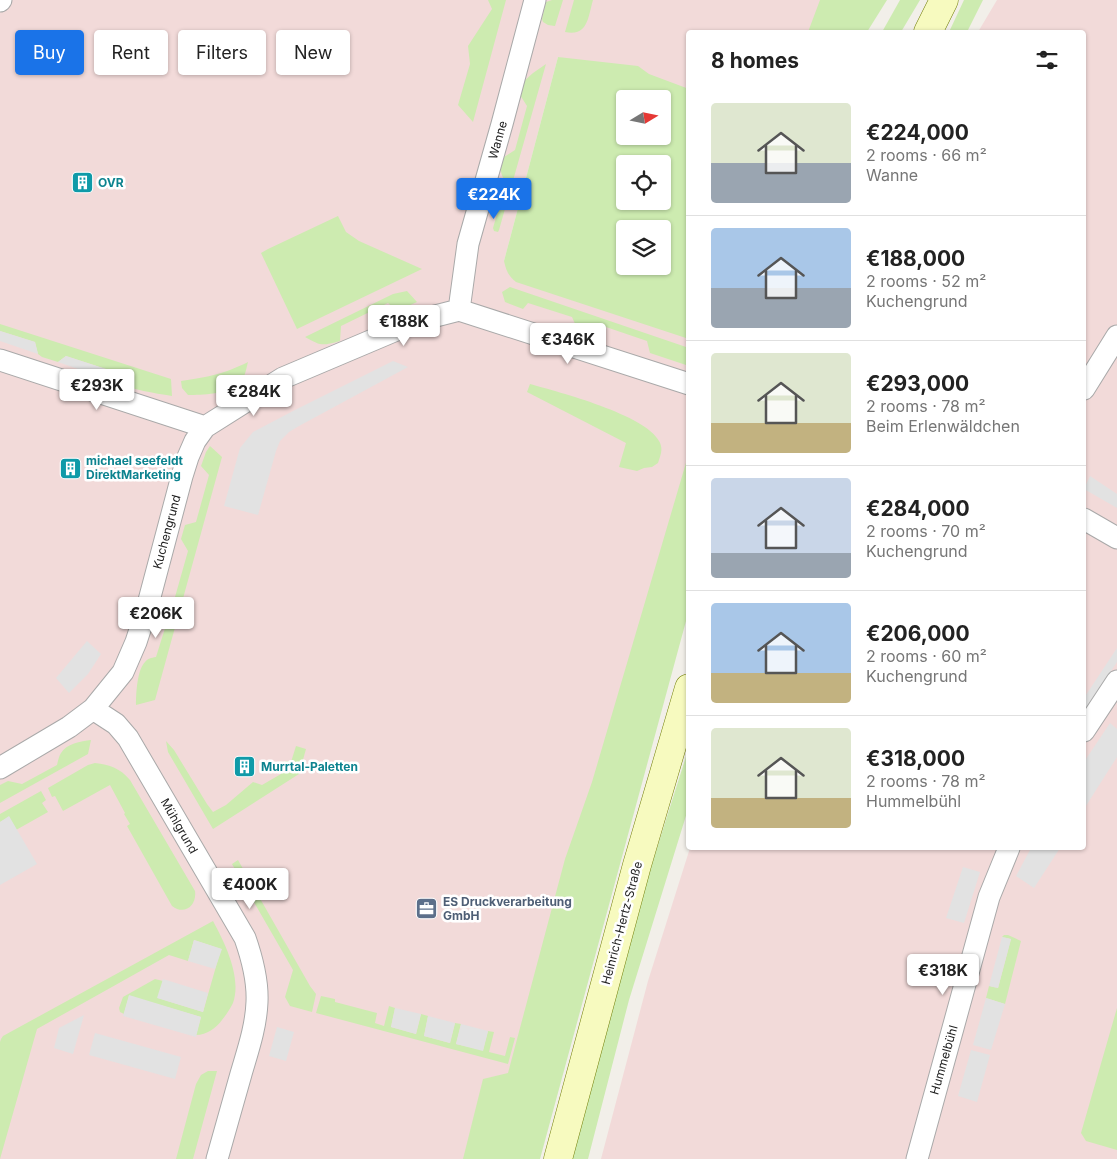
<!DOCTYPE html>
<html lang="en">
<head>
<meta charset="utf-8">
<style>
	body { margin:0; font-family:Inter,sans-serif; background:#f2f2f2; color:#222; height:100vh; display:flex; flex-direction:column; font-size:19px; white-space:nowrap }
	* { box-sizing:border-box; margin:0 }
	p { font-size:16px; color:#767676 }
	.icon { flex:none; width:28px; height:28px; fill:none; stroke:currentColor; stroke-width:2; stroke-linecap:round; stroke-linejoin:round }
	.map { position:relative; flex:1; overflow:hidden }
	.panel { position:absolute; left:686px; top:30px; width:400px; height:820px; display:flex; flex-direction:column; background:#fff; border-radius:5px; box-shadow:0 1px 4px #0004 }
	.panel>* { flex:none }
	.guide { position:absolute; left:15px; top:30px; width:475px; height:45px; display:flex; gap:10px }
	.needle { width:32px; rotate:80deg }
	.tools { position:absolute; left:616px; top:90px; display:grid; gap:10px }
	.tools a { display:grid; place-items:center; width:55px; height:55px; border-radius:5px; background:#fff; box-shadow:0 1px 4px #0004; font-size:25px }
	.price { position:absolute; translate:-50% -42px; padding:0 11px; border-radius:5px; background:#fff; color:#222; font-size:16px; line-height:32px; filter:drop-shadow(0 1px 2px #0008) }
	.price::after { content:''; position:absolute; left:50%; top:30px; width:15px; height:11px; margin-left:-8px; background:inherit; clip-path:polygon(0 0,100% 0,50% 100%) }
	.price.current { background:#1a73e8; color:#fff }
	ul { padding:0; list-style:none }
	li { display:flex; align-items:center; gap:15px; height:125px; padding:0 25px }
	li+li { border-top:1px solid #e0e0e0 }
	li span { display:grid; place-items:center; flex:none; width:140px; height:100px; border-radius:5px; color:#555 }
	li>.icon { margin-inline-start:auto }
	span .icon { width:60px; height:60px; fill:#fffc; stroke-width:1 }
	li b { font-size:21px }
	h2 { display:flex; justify-content:space-between; align-items:center; height:60px; padding:0 25px; font-size:21px }
	.pill { padding:0 18px; border-radius:5px; background:#fff; box-shadow:0 1px 4px #0004; font-size:18px; line-height:45px }
	.pill.current { background:#1a73e8; color:#fff }
	.map>svg:first-child { display:block }
	.commercial { fill:#f2dad9 }
	.grass { fill:#cdebb0; fill-rule:evenodd }
	.parking { fill:#e2e2e2 }
	.lines { fill:none; stroke-linecap:round; stroke-linejoin:round }
	.street-casing { stroke:#a9a9a9; stroke-width:23 }
	.secondary-casing { stroke:#707d05; stroke-width:29 }
	.street { stroke:#fff; stroke-width:21 }
	.secondary { stroke:#f7fabf; stroke-width:28 }
	.labels { text-anchor:middle; stroke-width:5; stroke-linejoin:round; paint-order:stroke }
	.street-label { font-size:12px; fill:#222; stroke:#fff }
	.culture-label { font-size:12px; font-weight:bold; fill:#0d838f; stroke:#fff; text-anchor:start }
	.service-label { font-size:12px; font-weight:bold; fill:#4e5e75; stroke:#fff; text-anchor:start }
</style>
</head>
<body>
<div class="map">
<svg width="1117" height="1159" viewBox="0 0 1117 1159">
	<rect width="100%" height="100%" fill="#f2efe9"/>
	<path class="commercial" d="M 0,0 L 883,0 L 864,32 L 689,32 L 689,104 L 558,57 L 504,261 L 689,337 L 689,507 L 513,1159 L 0,1159 Z
		M 997,0 L 1117,0 L 1117,1159 L 601,1159 L 648,981 L 690,848 L 1084,848 L 1084,32 L 978,32 Z"/>
	<path class="grass" d="M 488,0 L 506,0 L 473,122 L 458,105 L 470,64 L 468,46 L 492,9 Z
		M 552,0 L 563,0 L 555,26 L 548,25 L 543,22 L 542,19 L 546,2 Z
		M 574,0 L 593,0 C 588,17 588,37 565,32 Z
		M 820,0 L 887,0 L 867,32 L 808,32 Z
		M 900,0 L 920,0 L 901,32 L 882,32 Z
		M 964,0 L 983,0 L 967,32 L 949,32 Z
		M 558,57 L 638,66 L 649,74 L 689,89 L 689,339 L 516,282 C 508,276 506,270 504,261 ZM 625,99 L 662,99 L 662,136 L 625,136 ZM 625,164 L 662,164 L 662,201 L 625,201 ZM 625,229 L 662,229 L 662,266 L 625,266 Z
		M 546,64 L 499,230 L 498,232 L 494,231 L 493,228 L 506,183 C 499,171 500,169 504,157 L 515,150 L 527,106 L 520,95 L 523,82 L 533,73 Z
		M 338,216 L 346,232 L 359,241 L 422,269 L 297,329 L 261,253 L 268,249 Z
		M 510,287 L 689,348 L 689,366 L 650,353 L 647,341 L 603,326 L 588,332 L 576,326 L 572,317 L 528,303 L 523,309 L 505,302 L 502,292 Z
		M 407,291 L 417,302 L 397,311 L 388,303 L 341,326 L 340,341 C 322,346 321,346 305,337 L 393,294 Z
		M 0,324 L 171,379 L 172,396 C 153,393 134,390 115,382 L 112,371 L 66,356 L 58,362 L 42,357 L 38,354 L 35,342 L 0,331 Z
		M 248,362 C 246,369 245,379 239,384 C 228,394 202,395 188,395 L 182,388 L 181,381 C 208,377 224,374 248,362 Z
		M 530,384 C 559,392 646,415 659,441 C 664,449 660,456 658,463 L 652,467 L 644,468 L 637,471 L 619,467 L 626,443 L 527,392 Z
		M 210,446 L 222,457 L 155,700 L 136,705 C 136,694 137,670 145,662 C 148,658 151,658 156,657 L 166,625 L 160,618 L 164,602 L 175,597 L 188,551 L 181,539 L 185,525 L 196,522 L 209,475 L 201,466 L 206,452 Z
		M 689,450 L 689,610 L 540,1159 L 463,1159 L 483,1079 L 508,1073 L 565,859 L 592,782 L 688,456 Z
		M 91,740 L 88,754 L 0,803 L 0,785 L 8,781 L 22,784 L 57,765 C 58,761 59,756 61,753 C 66,744 81,741 91,740 Z
		M 166,741 L 174,750 L 207,804 L 213,812 L 226,805 L 253,782 L 262,785 L 281,774 L 285,761 L 291,762 L 296,746 L 306,749 L 299,774 L 213,829 L 168,752 Z
		M 689,747 L 689,806 L 629,1000 L 588,1159 L 568,1159 L 616,978 Z
		M 95,763 C 110,765 120,768 130,780 L 195,891 C 197,905 185,916 172,906 L 127,826 L 130,824 L 124,814 L 125,813 L 110,785 L 63,811 L 55,796 L 52,797 L 48,788 L 88,765 Z
		M 41,791 L 46,800 L 42,803 L 48,812 L 16,830 L 9,817 L 0,822 L 0,814 Z
		M 238,860 L 310,986 L 316,994 L 312,1012 L 290,1006 L 285,997 L 293,970 L 232,864 Z
		M 213,921 C 225,943 242,978 233,1003 C 230,1009 226,1015 222,1020 C 216,1028 207,1035 196,1035 L 201,1017 L 129,996 L 124,1014 L 120,1012 L 119,1008 L 123,997 L 155,979 L 163,981 L 158,998 L 203,1012 L 221,949 L 194,940 L 188,961 L 169,955 L 37,1029 L 0,1159 L 0,1042 L 1,1039 L 3,1036 Z
		M 1004,935 L 1008,935 L 1021,941 L 1005,1004 L 986,998 L 989,986 L 998,988 L 1011,939 L 1002,937 Z
		M 321,996 L 335,999 L 335,1002 L 377,1013 L 375,1023 L 384,1026 L 389,1006 L 395,1008 L 391,1027 L 416,1034 L 421,1014 L 428,1016 L 424,1036 L 450,1043 L 455,1023 L 461,1024 L 456,1044 L 483,1050 L 488,1031 L 494,1032 L 489,1052 L 505,1056 L 510,1037 L 515,1038 L 508,1064 L 316,1013 Z
		M 1117,1008 L 1117,1150 L 1086,1141 L 1081,1133 Z
		M 208,1071 L 217,1071 L 193,1159 L 176,1159 L 196,1084 L 201,1075 Z"/>
	<path class="parking" d="M 0,331 L 35,342 L 38,354 L 0,341 Z
		M 66,356 L 112,371 L 115,382 L 58,362 Z
		M 393,361 L 408,367 L 299,426 L 289,432 L 280,441 L 276,451 L 258,515 L 224,506 L 240,448 L 253,432 L 293,411 Z
		M 1090,476 L 1117,494 L 1117,508 L 1084,489 Z
		M 87,641 L 101,654 L 88,674 L 69,693 L 56,678 Z
		M 1117,648 L 1117,662 L 1084,712 L 1084,698 Z
		M 1110,723 L 1117,729 L 1117,757 L 1084,809 L 1084,762 Z
		M 9,816 L 37,864 L 0,885 L 0,822 Z
		M 1031,848 L 1060,848 L 1034,888 L 1016,876 Z
		M 963,867 L 980,872 L 964,923 L 946,918 Z
		M 1002,937 L 1011,939 L 998,988 L 989,986 Z
		M 194,940 L 222,949 L 215,969 L 188,961 Z
		M 163,979 L 208,993 L 203,1012 L 157,998 Z
		M 129,995 L 201,1017 L 196,1037 L 123,1016 Z
		M 986,998 L 1005,1004 L 991,1050 L 973,1045 Z
		M 395,1008 L 421,1014 L 416,1034 L 391,1027 Z
		M 84,1015 L 73,1054 L 54,1048 L 59,1028 Z
		M 428,1016 L 455,1023 L 450,1043 L 424,1036 Z
		M 461,1024 L 488,1031 L 483,1051 L 456,1044 Z
		M 277,1027 L 294,1032 L 286,1061 L 269,1056 Z
		M 95,1033 L 181,1057 L 175,1079 L 89,1055 Z
		M 971,1050 L 990,1055 L 977,1102 L 958,1096 Z"/>
	<g class="lines">
		<defs>
			<path id="street" d="M 0,1 L 1,0
				M 459,310 L 468,244 L 502,124 L 535,0
				M 0,360 L 205,427
				M 1084,389 L 1117,336
				M 1084,519 L 1117,538
				M 93,709 L 116,724 L 128,738 L 245,938 C 252,958 258,980 257,1002 C 256,1027 248,1050 241,1074 C 233,1102 225,1131 217,1159
				M 1084,731 L 1117,681
				M 0,768 L 69,727 L 93,709 L 123,672 L 136,642 L 147,608 L 182,476 L 188,457 L 195,441 L 205,427 L 283,378 L 420,320 L 459,310 L 689,384
				M 917,1159 L 989,897 L 1009,848"/>
			<path id="secondary" d="M 928,32 L 944,0
				M 558,1159 L 637,865 L 689,688"/>
		</defs>
		<use href="#street" class="street-casing"/>
		<use href="#secondary" class="secondary-casing"/>
		<use href="#street" class="street"/>
		<use href="#secondary" class="secondary"/>
	</g>
	<defs>
		<symbol id="building-square" viewBox="-11 -11 22 22"><rect x="-9" y="-9" width="18" height="18" rx="4" fill="#0f9aa8" stroke="#fff"/><path d="M-4-6H4V6H1V3H-1V6H-4ZM-2.5-4.3h1.7v1.8h-1.7ZM.8-4.3h1.7v1.8H.8ZM-2.5-1h1.7V.8h-1.7ZM.8-1h1.7V.8H.8Z" fill="#fff"/></symbol>
		<symbol id="office-square" viewBox="-11 -11 22 22"><rect x="-9" y="-9" width="18" height="18" rx="4" fill="#5c6f8a" stroke="#fff"/><path d="M-6-3h4V-5.5h4V-3h4V5H-6ZM-1-4.5V-3h2v-1.5ZM-6 0V1H6V0Z" fill="#fff"/></symbol>
	</defs>
	<g fill-rule="evenodd">
		<use href="#building-square" x="70" y="170" width="25" height="25"/>
		<use href="#building-square" x="58" y="456" width="25" height="25"/>
		<use href="#building-square" x="232" y="754" width="25" height="25"/>
		<use href="#office-square" x="414" y="896" width="25" height="25"/>
	</g>
	<g class="labels">
		<g class="street-label">
			<text transform="translate(498 140) rotate(-74)" y="4">Wanne</text>
			<text transform="translate(167 532) rotate(-75)" y="4">Kuchengrund</text>
			<text transform="translate(179 826) rotate(60)" y="4">Mühlgrund</text>
			<text transform="translate(622 923) rotate(-75)" y="4">Heinrich-Hertz-Straße</text>
			<text transform="translate(944 1060) rotate(-74)" y="4">Hummelbühl</text>
		</g>
		<g class="culture-label">
			<text x="98" y="187">OVR</text>
			<text x="86" y="465">michael seefeldt<tspan x="86" dy="14">DirektMarketing</tspan></text>
			<text x="261" y="771">Murrtal-Paletten</text>
		</g>
		<g class="service-label">
			<text x="443" y="906">ES Druckverarbeitung<tspan x="443" dy="14">GmbH</tspan></text>
		</g>
	</g>
</svg>
<div class="tools">
<a><svg class="needle" viewBox="-14 -14 28 28"><path d="M0-13l5 13h-10z" fill="#e53935"/><path d="M0 13l5-13h-10z" fill="#767676"/></svg></a>
<a><svg class="icon" aria-label="locate" viewBox="0 0 24 24"><circle cx="12" cy="12" r="6"/><path d="M12 2v4M12 18v4M2 12h4M18 12h4"/></svg></a>
<a><svg class="icon" aria-label="layers" viewBox="0 0 24 24"><path d="M12 4l9 5-9 5-9-5zM3 14l9 5 9-5"/></svg></a>
</div>
<b class="price current" style="left:494px;top:220px">€224K</b>
<b class="price" style="left:404px;top:347px">€188K</b>
<b class="price" style="left:568px;top:365px">€346K</b>
<b class="price" style="left:97px;top:411px">€293K</b>
<b class="price" style="left:254px;top:417px">€284K</b>
<b class="price" style="left:156px;top:639px">€206K</b>
<b class="price" style="left:250px;top:910px">€400K</b>
<b class="price" style="left:943px;top:996px">€318K</b>
<div class="guide">
<a class="pill current">Buy</a>
<a class="pill">Rent</a>
<a class="pill">Filters</a>
<a class="pill">New</a>
</div>
<section class="panel">
<h2>8 homes<svg class="icon" aria-label="filters" viewBox="0 0 24 24"><path d="M4 7h16M4 17h16"/><circle cx="9" cy="7" r="2"/><circle cx="15" cy="17" r="2"/></svg></h2>
<ul>
<li><span style="background:linear-gradient(#dfe7d0 60%,#9aa5b1 0)"><svg class="icon" aria-label="home" viewBox="0 0 24 24"><path d="M3 11l9-7 9 7M6 9v11h12V9"/></svg></span><div><b>€224,000</b><p>2 rooms · 66 m²</p><p>Wanne</p></div></li>
<li><span style="background:linear-gradient(#a9c7e8 60%,#9aa5b1 0)"><svg class="icon" aria-label="home" viewBox="0 0 24 24"><path d="M3 11l9-7 9 7M6 9v11h12V9"/></svg></span><div><b>€188,000</b><p>2 rooms · 52 m²</p><p>Kuchengrund</p></div></li>
<li><span style="background:linear-gradient(#dfe7d0 70%,#c2b280 0)"><svg class="icon" aria-label="home" viewBox="0 0 24 24"><path d="M3 11l9-7 9 7M6 9v11h12V9"/></svg></span><div><b>€293,000</b><p>2 rooms · 78 m²</p><p>Beim Erlenwäldchen</p></div></li>
<li><span style="background:linear-gradient(#c9d6e8 75%,#9aa5b1 0)"><svg class="icon" aria-label="home" viewBox="0 0 24 24"><path d="M3 11l9-7 9 7M6 9v11h12V9"/></svg></span><div><b>€284,000</b><p>2 rooms · 70 m²</p><p>Kuchengrund</p></div></li>
<li><span style="background:linear-gradient(#a9c7e8 70%,#c2b280 0)"><svg class="icon" aria-label="home" viewBox="0 0 24 24"><path d="M3 11l9-7 9 7M6 9v11h12V9"/></svg></span><div><b>€206,000</b><p>2 rooms · 60 m²</p><p>Kuchengrund</p></div></li>
<li><span style="background:linear-gradient(#dfe7d0 70%,#c2b280 0)"><svg class="icon" aria-label="home" viewBox="0 0 24 24"><path d="M3 11l9-7 9 7M6 9v11h12V9"/></svg></span><div><b>€318,000</b><p>2 rooms · 78 m²</p><p>Hummelbühl</p></div></li>
</ul>
</section>
</div>
</body>
</html>
